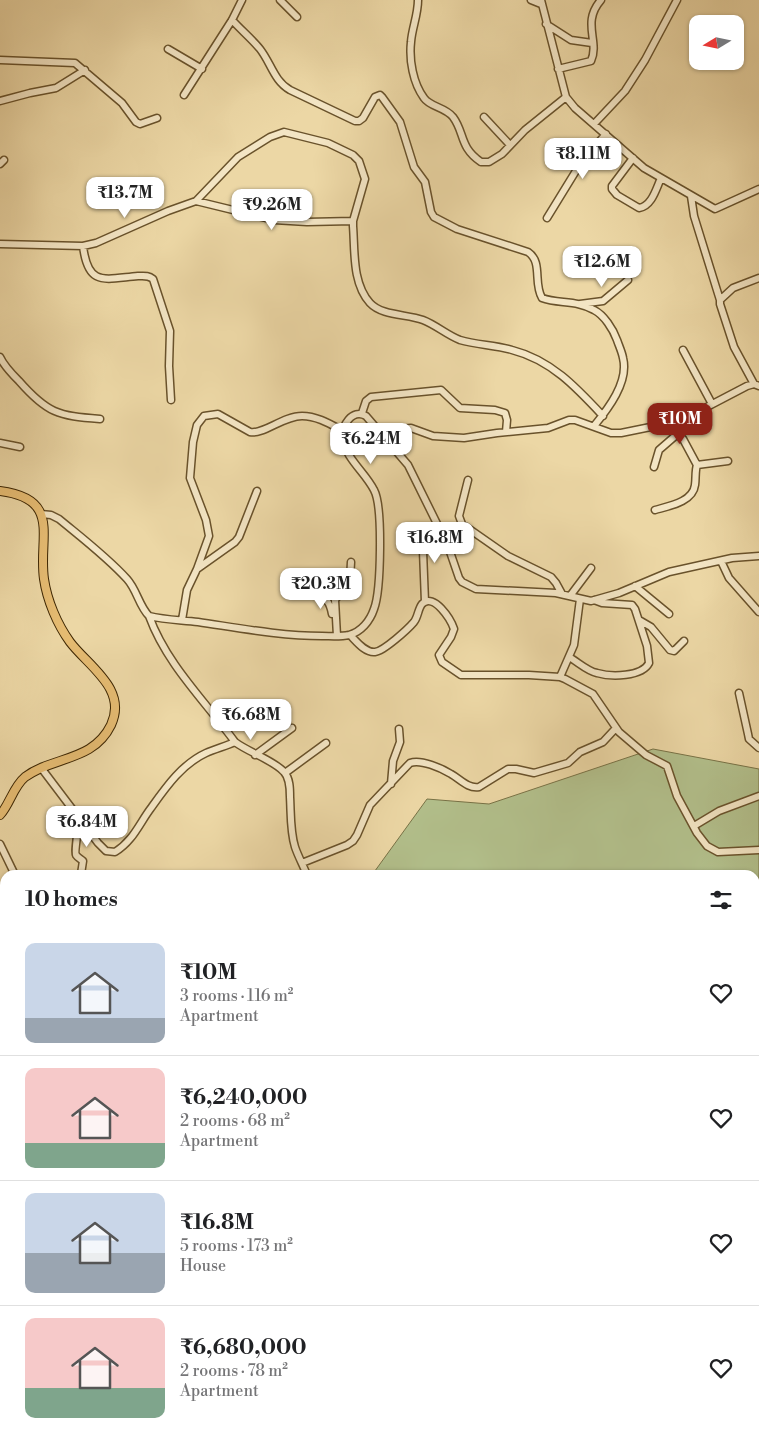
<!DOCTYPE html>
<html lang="en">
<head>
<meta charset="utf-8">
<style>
	body { margin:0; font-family:"Libre Bodoni",serif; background:#f2f2f2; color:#202124; height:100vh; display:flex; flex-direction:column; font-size:19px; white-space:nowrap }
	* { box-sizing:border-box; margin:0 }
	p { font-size:16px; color:#757577 }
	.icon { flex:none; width:28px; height:28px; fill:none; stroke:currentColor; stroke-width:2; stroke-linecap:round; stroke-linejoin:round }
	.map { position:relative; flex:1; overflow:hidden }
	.sheet { position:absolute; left:0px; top:870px; width:760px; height:571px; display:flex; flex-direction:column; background:#fff; border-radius:15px 15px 0 0; box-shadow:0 1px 4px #0004 }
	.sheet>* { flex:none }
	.needle { width:32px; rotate:260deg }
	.fabs { position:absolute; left:689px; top:15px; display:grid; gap:10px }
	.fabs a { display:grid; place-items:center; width:55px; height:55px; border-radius:10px; background:#fff; box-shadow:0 1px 4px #0004; font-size:25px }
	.price { position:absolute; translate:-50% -42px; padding:0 11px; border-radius:10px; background:#fff; color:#222; font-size:16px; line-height:32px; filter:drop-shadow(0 1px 2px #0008) }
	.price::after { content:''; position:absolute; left:50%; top:30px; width:15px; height:11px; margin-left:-8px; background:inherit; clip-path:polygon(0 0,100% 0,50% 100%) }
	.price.selected { background:#8f2418; color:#fff }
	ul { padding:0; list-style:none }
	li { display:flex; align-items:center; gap:15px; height:125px; padding:0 25px }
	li+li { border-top:1px solid #e0e0e0 }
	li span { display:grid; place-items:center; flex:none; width:140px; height:100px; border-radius:10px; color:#555 }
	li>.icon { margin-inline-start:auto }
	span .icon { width:60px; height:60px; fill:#fffc; stroke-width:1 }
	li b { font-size:21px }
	h2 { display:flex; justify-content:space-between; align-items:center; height:60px; padding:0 25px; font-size:21px }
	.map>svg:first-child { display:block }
	.green { fill:#b2bf8b; stroke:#787246 }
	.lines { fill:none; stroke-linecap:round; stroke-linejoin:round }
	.minor-casing { stroke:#69522b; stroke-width:9 }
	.major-casing { stroke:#3d2602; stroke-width:10 }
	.minor { stroke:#f3e5c4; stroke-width:6 }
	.major { stroke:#e6bc72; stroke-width:8 }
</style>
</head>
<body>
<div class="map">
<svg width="759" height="1441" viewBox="0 0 759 1441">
	<rect width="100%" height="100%" fill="#ecd7a5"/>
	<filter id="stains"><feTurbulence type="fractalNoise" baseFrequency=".004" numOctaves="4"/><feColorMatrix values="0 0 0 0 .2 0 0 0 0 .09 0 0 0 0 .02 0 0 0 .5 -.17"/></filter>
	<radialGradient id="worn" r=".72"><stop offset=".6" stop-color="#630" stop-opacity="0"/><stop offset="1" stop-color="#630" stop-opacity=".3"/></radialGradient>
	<path class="green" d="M 653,749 L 759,769 L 759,1441 L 36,1441 L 25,1436 L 755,1436 L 755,875 L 372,875 L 427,799 L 489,804 Z
		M 5,1042 L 5,1428 L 0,1426 L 0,1045 Z"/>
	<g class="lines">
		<defs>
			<path id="minor" d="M 280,0 L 297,17
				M 418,0 C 418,15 412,28 411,42 C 409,60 413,83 424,98 C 430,107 445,107 453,117 C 465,133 459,147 481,162 L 489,162 L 502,154 L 525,130 L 566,97
				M 531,0 L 541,4
				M 541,0 L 566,97 L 575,108 L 644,168 L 715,209 L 759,189
				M 232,20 C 241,30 252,39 260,49 C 271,63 274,81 290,90 L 355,121 L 359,121 L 363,118 L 375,97 L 380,95 L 382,97 L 400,122 L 414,167 L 425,182 L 431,212 L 434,217 L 457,229 L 528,252 C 543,262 533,283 542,298 C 558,304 577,300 594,310 C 604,315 613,329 617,340 C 619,346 622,352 623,358 C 629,382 608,409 594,426
				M 546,24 L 571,40 L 592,43
				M 168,49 L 202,69
				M 0,60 L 75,63 L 122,103 L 136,122 L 140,124 L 157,118
				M 558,69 L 591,61 C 600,41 581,23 601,0
				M 184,95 L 232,20 L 242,0
				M 0,101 L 30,93 L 56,88 L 85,70
				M 484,117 L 510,145
				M 594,124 L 625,91 L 645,60 L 677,0
				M 633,158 L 612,186 L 612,189 L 617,195 L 639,208 C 652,206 656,189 661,178
				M 0,164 L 4,160
				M 691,196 L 694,216 L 720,300
				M 196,201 L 274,220 L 307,222 L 353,221
				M 547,218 L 582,161 L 606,134
				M 0,244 L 83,246 L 96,243 L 168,211 L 196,201 L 238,157 L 270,137 L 284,132 L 328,143 L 353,155 L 359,161 L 365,179 L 353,221 L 353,226 C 355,251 352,283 370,303 C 382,316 407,314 423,320 C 436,325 447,335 460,340 C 477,345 495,345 512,350 C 551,360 576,387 603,416
				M 83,246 C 88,287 104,279 138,276 C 144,276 148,275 153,279 L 170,331 L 169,366 L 171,400
				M 580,304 L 603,301 L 628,280
				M 683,350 L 712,404
				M 0,357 C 4,366 12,374 19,381 C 47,413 58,416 100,419
				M 754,384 L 734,347 L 720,304 L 720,300 L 733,288 L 759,278
				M 362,413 L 366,401 L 371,397 L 441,390 L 460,408 L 495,410 L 505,413 L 507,420 L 506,432
				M 381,431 L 411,428 L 433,436 L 464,438 L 497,433 L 548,428 L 569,420 L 575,420 L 611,433 L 621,433 L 680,421 L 747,386 L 754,384 L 759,386
				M 675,432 L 683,439 L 697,465
				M 0,443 L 20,447
				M 654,467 L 659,450 L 674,437 L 675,432 L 672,422
				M 468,480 L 459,516 L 462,524 L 508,556 L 551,577 L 556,583 L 562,594
				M 655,510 C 669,506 693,502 695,485 C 696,478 695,471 697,465 L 728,461
				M 41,514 L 51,515 L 59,519 C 82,538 107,557 127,579 C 137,590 139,606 149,616 C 165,620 182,620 198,622 C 239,628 281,636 322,636 C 331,636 340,637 349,635 C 361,632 370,621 374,609 C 381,591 383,506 374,490 C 365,472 346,459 343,439 C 341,426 352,408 366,416 L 408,465 L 448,546 L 459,578 L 462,582 L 476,589 L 556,593 L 591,601 L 619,593 L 669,572 L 732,558 L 759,556
				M 417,531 L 423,551 L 425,602
				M 721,561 L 729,578 L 759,612
				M 197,569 L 209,536 L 206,520 L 190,478 L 193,442 L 197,425 L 204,416 L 218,414 L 250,432 C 263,435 283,416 302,416 C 317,416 330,424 343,431
				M 635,586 L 669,614
				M 309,591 C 323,598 329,597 332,614
				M 570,596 L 591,568
				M 149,616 C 167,665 205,701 235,742 C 248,752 275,761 284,772 C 290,778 290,789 290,797 C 291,813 290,831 295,847 C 298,856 303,865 307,875
				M 182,620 L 187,590 L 197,569 L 235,542 L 239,537 L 257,491
				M 639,620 L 651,627 L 670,650 L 674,651 L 684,641
				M 350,635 C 356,641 365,653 375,652 C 384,651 408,629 414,622 C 418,617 418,609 422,604 C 434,592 451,620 454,629 L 451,637 L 439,655 L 442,662 L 461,675 L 529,675 L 560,677 L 565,679 L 593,694 L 619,732 L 646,755 L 667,766 L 677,796 L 697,833 L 707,846 L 718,852 L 759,850
				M 337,636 L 335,600 L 350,580 L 351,562
				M 569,657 C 578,662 587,671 597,673 C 611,677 642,677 649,663 L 647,646 L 635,609 L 632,605 L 602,603 L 594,600
				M 560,677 L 574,645 L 580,599
				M 739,693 L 748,734 L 749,739 L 759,748
				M 255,755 L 292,728
				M 42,769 L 98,843 L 106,851 L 115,852 C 133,841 139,824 151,808 C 166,787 182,764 206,753 C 215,749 226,746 235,742
				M 285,773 L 326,743
				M 391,784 L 393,761 L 400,742 L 399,729
				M 79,818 C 79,825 74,852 76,855 C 78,858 81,859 83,861 L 81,874
				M 694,826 L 719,811 L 759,796
				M 0,844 L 15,875
				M 302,863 L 347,845 L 353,841 L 357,835 L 370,805 L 410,763 C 421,759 441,768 451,774 C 460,779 468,789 479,787 L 508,769 L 516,769 L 534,773 L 568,763 L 580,752 L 603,742 L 616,728
				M 0,981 L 5,981
				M 0,1145 L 5,1147
				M 755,1208 L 759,1211
				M 286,1436 L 295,1441
				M 443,1436 L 445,1441
				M 110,1441 L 118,1436"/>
			<path id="major" d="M 0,491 C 62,499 38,537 44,579 C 47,600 57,624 70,642 C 88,666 128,689 111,725 C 93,762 53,756 25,777 C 13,787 10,804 0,815"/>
		</defs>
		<use href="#minor" class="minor-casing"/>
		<use href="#major" class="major-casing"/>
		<use href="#minor" class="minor"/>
		<use href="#major" class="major"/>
	</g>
	<rect width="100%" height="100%" filter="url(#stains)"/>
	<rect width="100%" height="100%" fill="url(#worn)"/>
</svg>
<div class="fabs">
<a><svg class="needle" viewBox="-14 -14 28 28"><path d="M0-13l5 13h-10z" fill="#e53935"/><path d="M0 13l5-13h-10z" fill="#757577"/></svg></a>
</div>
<b class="price" style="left:583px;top:180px">₹8.11M</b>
<b class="price" style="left:125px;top:219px">₹13.7M</b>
<b class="price" style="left:272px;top:231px">₹9.26M</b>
<b class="price" style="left:602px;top:288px">₹12.6M</b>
<b class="price selected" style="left:680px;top:445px">₹10M</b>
<b class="price" style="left:371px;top:465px">₹6.24M</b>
<b class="price" style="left:435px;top:564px">₹16.8M</b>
<b class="price" style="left:321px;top:610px">₹20.3M</b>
<b class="price" style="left:251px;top:741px">₹6.68M</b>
<b class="price" style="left:87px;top:848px">₹6.84M</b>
<section class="sheet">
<h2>10 homes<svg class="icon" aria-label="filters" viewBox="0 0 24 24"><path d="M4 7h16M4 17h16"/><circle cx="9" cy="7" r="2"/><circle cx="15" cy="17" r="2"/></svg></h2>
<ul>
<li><span style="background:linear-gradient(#c9d6e8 75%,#9aa5b1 0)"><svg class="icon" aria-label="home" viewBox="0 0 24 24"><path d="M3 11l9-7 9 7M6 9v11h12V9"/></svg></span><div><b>₹10M</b><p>3 rooms · 116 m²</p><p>Apartment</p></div><svg class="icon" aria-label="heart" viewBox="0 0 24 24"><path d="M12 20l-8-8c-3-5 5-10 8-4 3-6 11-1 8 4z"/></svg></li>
<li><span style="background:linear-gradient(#f6c9c9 75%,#7fa58c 0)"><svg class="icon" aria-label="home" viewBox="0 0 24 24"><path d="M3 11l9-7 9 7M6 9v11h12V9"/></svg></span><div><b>₹6,240,000</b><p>2 rooms · 68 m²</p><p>Apartment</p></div><svg class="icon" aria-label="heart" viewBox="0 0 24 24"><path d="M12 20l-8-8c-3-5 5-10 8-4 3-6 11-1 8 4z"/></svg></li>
<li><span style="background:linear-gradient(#c9d6e8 60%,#9aa5b1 0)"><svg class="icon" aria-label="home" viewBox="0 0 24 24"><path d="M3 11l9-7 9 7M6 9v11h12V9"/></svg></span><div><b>₹16.8M</b><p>5 rooms · 173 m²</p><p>House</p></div><svg class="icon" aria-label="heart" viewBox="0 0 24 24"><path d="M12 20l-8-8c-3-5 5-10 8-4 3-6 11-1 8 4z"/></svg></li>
<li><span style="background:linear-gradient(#f6c9c9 70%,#7fa58c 0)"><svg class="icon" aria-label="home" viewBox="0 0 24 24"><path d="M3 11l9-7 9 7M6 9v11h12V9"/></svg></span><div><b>₹6,680,000</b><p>2 rooms · 78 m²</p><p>Apartment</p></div><svg class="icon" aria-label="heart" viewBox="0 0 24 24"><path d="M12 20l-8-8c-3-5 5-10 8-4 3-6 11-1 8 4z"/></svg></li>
</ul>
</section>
</div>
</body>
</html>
